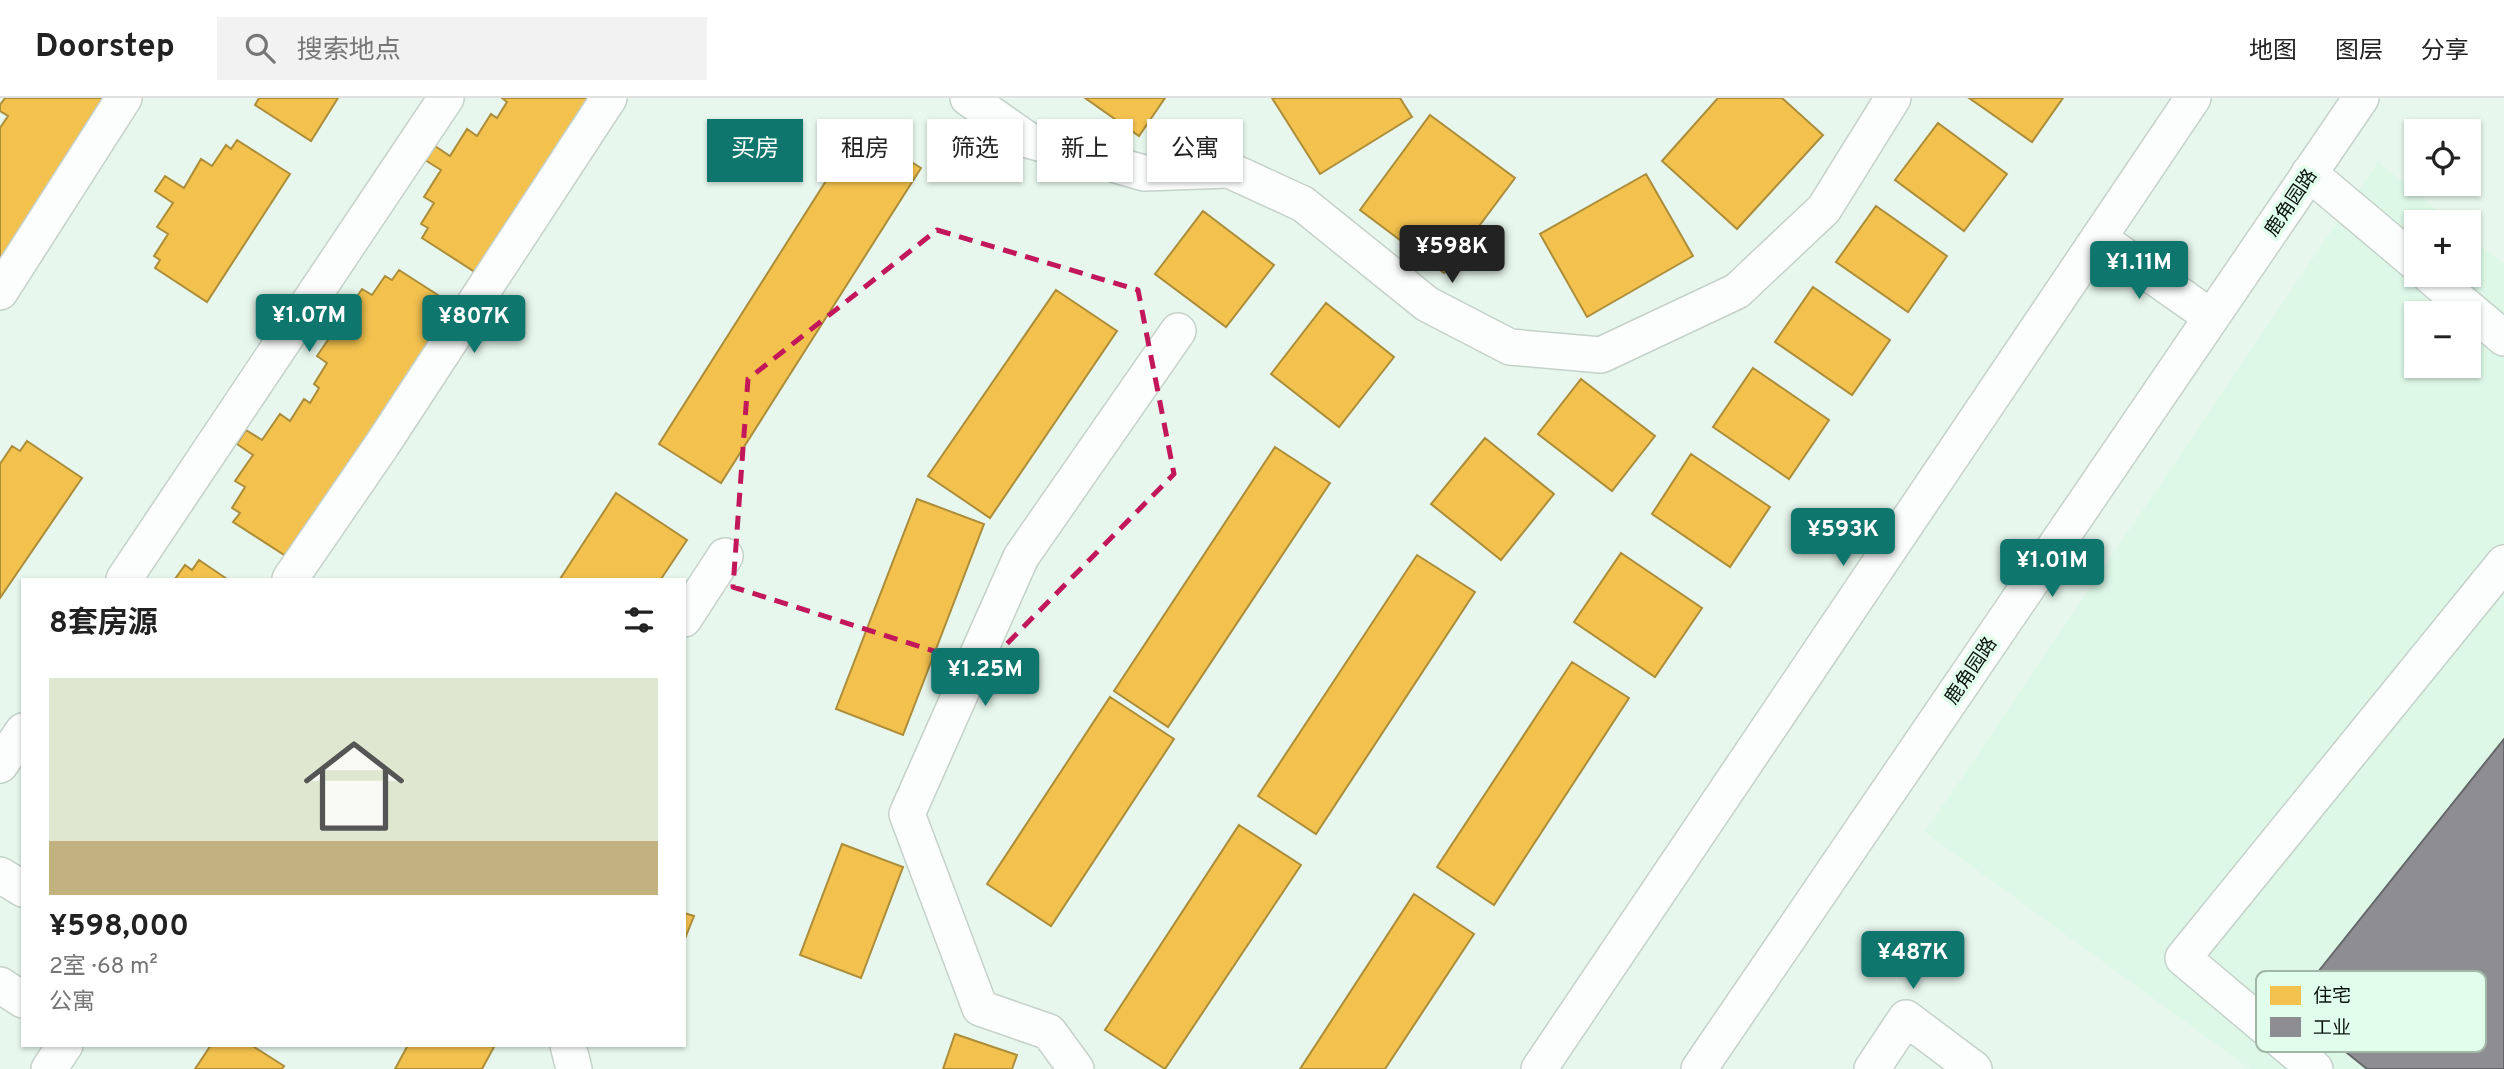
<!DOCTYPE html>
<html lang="zh">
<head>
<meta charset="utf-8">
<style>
	body { margin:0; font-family:Overpass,"Noto Sans SC",sans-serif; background:#f2f2f2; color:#222; height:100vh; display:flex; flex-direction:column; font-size:26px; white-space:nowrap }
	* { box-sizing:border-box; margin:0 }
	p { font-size:23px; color:#767676 }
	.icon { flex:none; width:38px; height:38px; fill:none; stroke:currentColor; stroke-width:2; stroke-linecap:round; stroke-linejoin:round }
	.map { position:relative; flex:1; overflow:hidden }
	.sheet { position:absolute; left:21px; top:480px; width:665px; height:469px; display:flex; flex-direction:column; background:#fff; border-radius:0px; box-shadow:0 2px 5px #0004 }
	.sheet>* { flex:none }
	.banner { position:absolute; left:707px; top:21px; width:665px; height:63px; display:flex; gap:14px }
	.controls { position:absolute; left:2404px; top:21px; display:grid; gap:14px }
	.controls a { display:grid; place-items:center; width:77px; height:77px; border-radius:0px; background:#fff; box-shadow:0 2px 5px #0004; font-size:35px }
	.price { position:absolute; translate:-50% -60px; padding:0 16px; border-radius:7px; background:#0f766e; color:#fff; font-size:23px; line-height:46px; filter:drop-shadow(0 2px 4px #0008) }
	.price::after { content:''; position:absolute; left:50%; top:42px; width:21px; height:16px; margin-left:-10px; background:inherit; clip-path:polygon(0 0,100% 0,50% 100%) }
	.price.selected { background:#222; color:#fff }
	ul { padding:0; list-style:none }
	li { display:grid; align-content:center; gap:14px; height:371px; padding:0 28px }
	li span { display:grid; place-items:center; height:217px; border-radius:0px; color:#555 }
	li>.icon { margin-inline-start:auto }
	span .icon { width:126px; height:126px; fill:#fffc; stroke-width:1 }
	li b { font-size:30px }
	h2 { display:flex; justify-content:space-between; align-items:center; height:84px; padding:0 28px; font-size:30px }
	.tag { padding:0 24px; border-radius:0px; background:#fff; box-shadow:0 2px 5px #0004; font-size:24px; line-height:63px }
	.tag.selected { background:#0f766e; color:#fff }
	header { display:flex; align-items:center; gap:42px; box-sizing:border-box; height:98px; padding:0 35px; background:#fff; border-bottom:2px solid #e0e0e0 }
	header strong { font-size:33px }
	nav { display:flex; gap:38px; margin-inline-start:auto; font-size:24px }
	.search { width:490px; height:63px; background:#f2f2f2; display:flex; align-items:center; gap:18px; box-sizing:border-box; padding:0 24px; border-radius:0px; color:#767676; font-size:26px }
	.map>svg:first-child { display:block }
	.built { fill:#ddf8e7; fill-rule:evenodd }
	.homes { fill:#f2c14e; stroke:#ac8d3a; stroke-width:2 }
	.industry { fill:#8d8d92; stroke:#65686a; stroke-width:2 }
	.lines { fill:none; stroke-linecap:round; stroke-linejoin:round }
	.minor-casing { stroke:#c5d1ca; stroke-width:38 }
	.minor { stroke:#fbfefc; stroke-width:35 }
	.marked { fill:none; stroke:#c2185b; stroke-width:5; stroke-dasharray:14 9; stroke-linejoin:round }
	.labels { text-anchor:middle; stroke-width:7; stroke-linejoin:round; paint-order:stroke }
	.street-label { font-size:19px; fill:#09130d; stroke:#e1fdeb }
	.key { fill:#e1fdeb; stroke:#a0b7a8; stroke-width:2 }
	.key-label { font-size:19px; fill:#09130d }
</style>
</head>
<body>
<header>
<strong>Doorstep</strong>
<div class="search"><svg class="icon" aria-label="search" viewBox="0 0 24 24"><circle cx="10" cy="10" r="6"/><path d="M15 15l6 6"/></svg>搜索地点</div>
<nav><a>地图</a><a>图层</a><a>分享</a></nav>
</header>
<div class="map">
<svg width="2504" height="971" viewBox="0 0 2504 971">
	<rect width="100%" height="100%" fill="#e7f7ed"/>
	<path class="built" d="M 2378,64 L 2452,124 L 2417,124 L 2417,177 L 2469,177 L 2469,138 L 2504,166 L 2504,971 L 2250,971 L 1925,734 ZM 2417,215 L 2469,215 L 2469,268 L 2417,268 Z"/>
	<path class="homes" d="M 5,0 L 108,0 L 0,169 L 0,30 L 8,18 L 0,13 L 0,7 Z
		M 259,0 L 338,0 L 311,43 L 255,7 Z
		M 591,0 L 478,176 L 422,140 L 428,130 L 421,126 L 434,105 L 424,99 L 441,72 L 425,62 L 435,48 L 450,58 L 467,31 L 477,38 L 491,16 L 497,20 L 507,4 L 502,0 Z
		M 1085,0 L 1165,0 L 1139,38 Z
		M 1272,0 L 1400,0 L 1412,19 L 1320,76 Z
		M 1718,0 L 1782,0 L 1823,37 L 1737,131 L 1662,63 Z
		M 1969,0 L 2063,0 L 2032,44 Z
		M 1430,17 L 1515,80 L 1444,175 L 1360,112 Z
		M 1938,25 L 2007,76 L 1964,133 L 1895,82 Z
		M 859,31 L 921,70 L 721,385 L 659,346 Z
		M 237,42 L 290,76 L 207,204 L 155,170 L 160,162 L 154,158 L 168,136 L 157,129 L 173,105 L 155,93 L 165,78 L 184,90 L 201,61 L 212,68 L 226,47 L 231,51 Z
		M 1646,76 L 1693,158 L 1587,219 L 1540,136 Z
		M 1876,108 L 1947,158 L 1908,214 L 1836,164 Z
		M 1203,113 L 1274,167 L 1226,229 L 1155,176 Z
		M 399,172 L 455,208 L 289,460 L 233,424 L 240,415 L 232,410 L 245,389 L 235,383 L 253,357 L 237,346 L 246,332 L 262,342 L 280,316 L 290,323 L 304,301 L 310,305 L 319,290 L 314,286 L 327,265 L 317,258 L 334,233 L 318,223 L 327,208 L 343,219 L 362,191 L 372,197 L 385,178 L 392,182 Z
		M 1813,189 L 1890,242 L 1852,297 L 1775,244 Z
		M 1056,192 L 1117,233 L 990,420 L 928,378 Z
		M 1326,205 L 1394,259 L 1339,329 L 1271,276 Z
		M 1753,270 L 1829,322 L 1789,381 L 1713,329 Z
		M 1581,281 L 1655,338 L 1612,393 L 1538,336 Z
		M 1485,340 L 1554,396 L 1501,462 L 1431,406 Z
		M 27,343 L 82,380 L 0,500 L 0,366 L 12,348 L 20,353 Z
		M 1275,349 L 1330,385 L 1168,629 L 1114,593 Z
		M 1691,356 L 1770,409 L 1730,469 L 1652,416 Z
		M 616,395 L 687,442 L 661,481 L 560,481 Z
		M 917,401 L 984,426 L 903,637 L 836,611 Z
		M 1621,455 L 1702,510 L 1655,579 L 1574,524 Z
		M 1417,457 L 1475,494 L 1316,736 L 1258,698 Z
		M 199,462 L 227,481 L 175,481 L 185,467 L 192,472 Z
		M 1572,564 L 1629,600 L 1494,807 L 1437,769 Z
		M 1110,599 L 1174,641 L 1051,828 L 987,786 Z
		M 1239,727 L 1301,767 L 1165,971 L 1105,932 Z
		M 842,746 L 903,769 L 861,880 L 800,857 Z
		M 1414,796 L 1474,836 L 1385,971 L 1300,971 Z
		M 684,815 L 694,818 L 684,843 Z
		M 955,936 L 1017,957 L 1012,971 L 943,971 Z
		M 211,947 L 251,947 L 284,968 L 282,971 L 195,971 Z
		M 408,947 L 495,947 L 482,971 L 395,971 Z"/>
	<path class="industry" d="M 2504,641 L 2504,971 L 2367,971 L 2290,909 Z"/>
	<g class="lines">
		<defs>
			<path id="minor" d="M 968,0 L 1028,42 L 1144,75 L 1229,72 L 1303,106 L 1427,206 L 1510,249 L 1601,257 L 1737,193 L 1824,111 L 1893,0
				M 2309,75 L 2417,166
				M 2099,140 L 2211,219
				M 2429,177 L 2504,240
				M 0,194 L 124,0
				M 124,481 L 446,0
				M 290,481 L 382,347 L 609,0
				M 684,521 L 725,458
				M 0,667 L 23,633
				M 0,777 L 23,791
				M 0,887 L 23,902
				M 568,947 L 574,971
				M 49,971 L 65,947
				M 1076,971 L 1049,934 L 980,910 L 907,716 L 1021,459 L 1178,233
				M 1539,971 L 2193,0
				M 1699,971 L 2361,0
				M 1872,971 L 1906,920 L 1974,971
				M 2315,971 L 2183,860 L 2504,465"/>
		</defs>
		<use href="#minor" class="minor-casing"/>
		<use href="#minor" class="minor"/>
	</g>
	<path class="marked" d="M 937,132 L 1138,192 L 1174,376 L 984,569 L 733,489 L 748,281 Z"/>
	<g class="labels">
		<g class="street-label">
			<text transform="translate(2290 104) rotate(-56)" y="7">鹿角园路</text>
			<text transform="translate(1970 572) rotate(-56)" y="7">鹿角园路</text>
		</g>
	</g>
	<rect x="2256" y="873" width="230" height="81" rx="10" class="key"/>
	<rect x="2270" y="888" width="31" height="19" fill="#f2c14e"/>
	<rect x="2270" y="919" width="31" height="20" fill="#8d8d92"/>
	<g class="key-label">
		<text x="2313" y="904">住宅</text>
		<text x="2313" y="936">工业</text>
	</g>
</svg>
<div class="controls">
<a><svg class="icon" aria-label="locate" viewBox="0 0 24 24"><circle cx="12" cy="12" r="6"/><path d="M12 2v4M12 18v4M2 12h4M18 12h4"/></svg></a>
<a>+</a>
<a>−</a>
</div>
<b class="price selected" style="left:1452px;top:187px">¥598K</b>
<b class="price" style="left:2139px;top:203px">¥1.11M</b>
<b class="price" style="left:309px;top:256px">¥1.07M</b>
<b class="price" style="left:474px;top:257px">¥807K</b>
<b class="price" style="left:1843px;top:470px">¥593K</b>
<b class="price" style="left:2052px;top:501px">¥1.01M</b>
<b class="price" style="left:985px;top:610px">¥1.25M</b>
<b class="price" style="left:1913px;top:893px">¥487K</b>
<div class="banner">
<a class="tag selected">买房</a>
<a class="tag">租房</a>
<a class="tag">筛选</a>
<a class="tag">新上</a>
<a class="tag">公寓</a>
</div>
<section class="sheet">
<h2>8套房源<svg class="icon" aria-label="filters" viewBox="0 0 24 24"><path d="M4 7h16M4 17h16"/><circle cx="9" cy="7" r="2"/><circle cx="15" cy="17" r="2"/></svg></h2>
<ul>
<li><span style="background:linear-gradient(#dfe7d0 75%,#c2b280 0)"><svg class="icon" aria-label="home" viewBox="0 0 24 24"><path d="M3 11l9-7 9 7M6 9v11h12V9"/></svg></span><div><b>¥598,000</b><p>2室 · 68 m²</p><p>公寓</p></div></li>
</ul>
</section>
</div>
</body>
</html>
